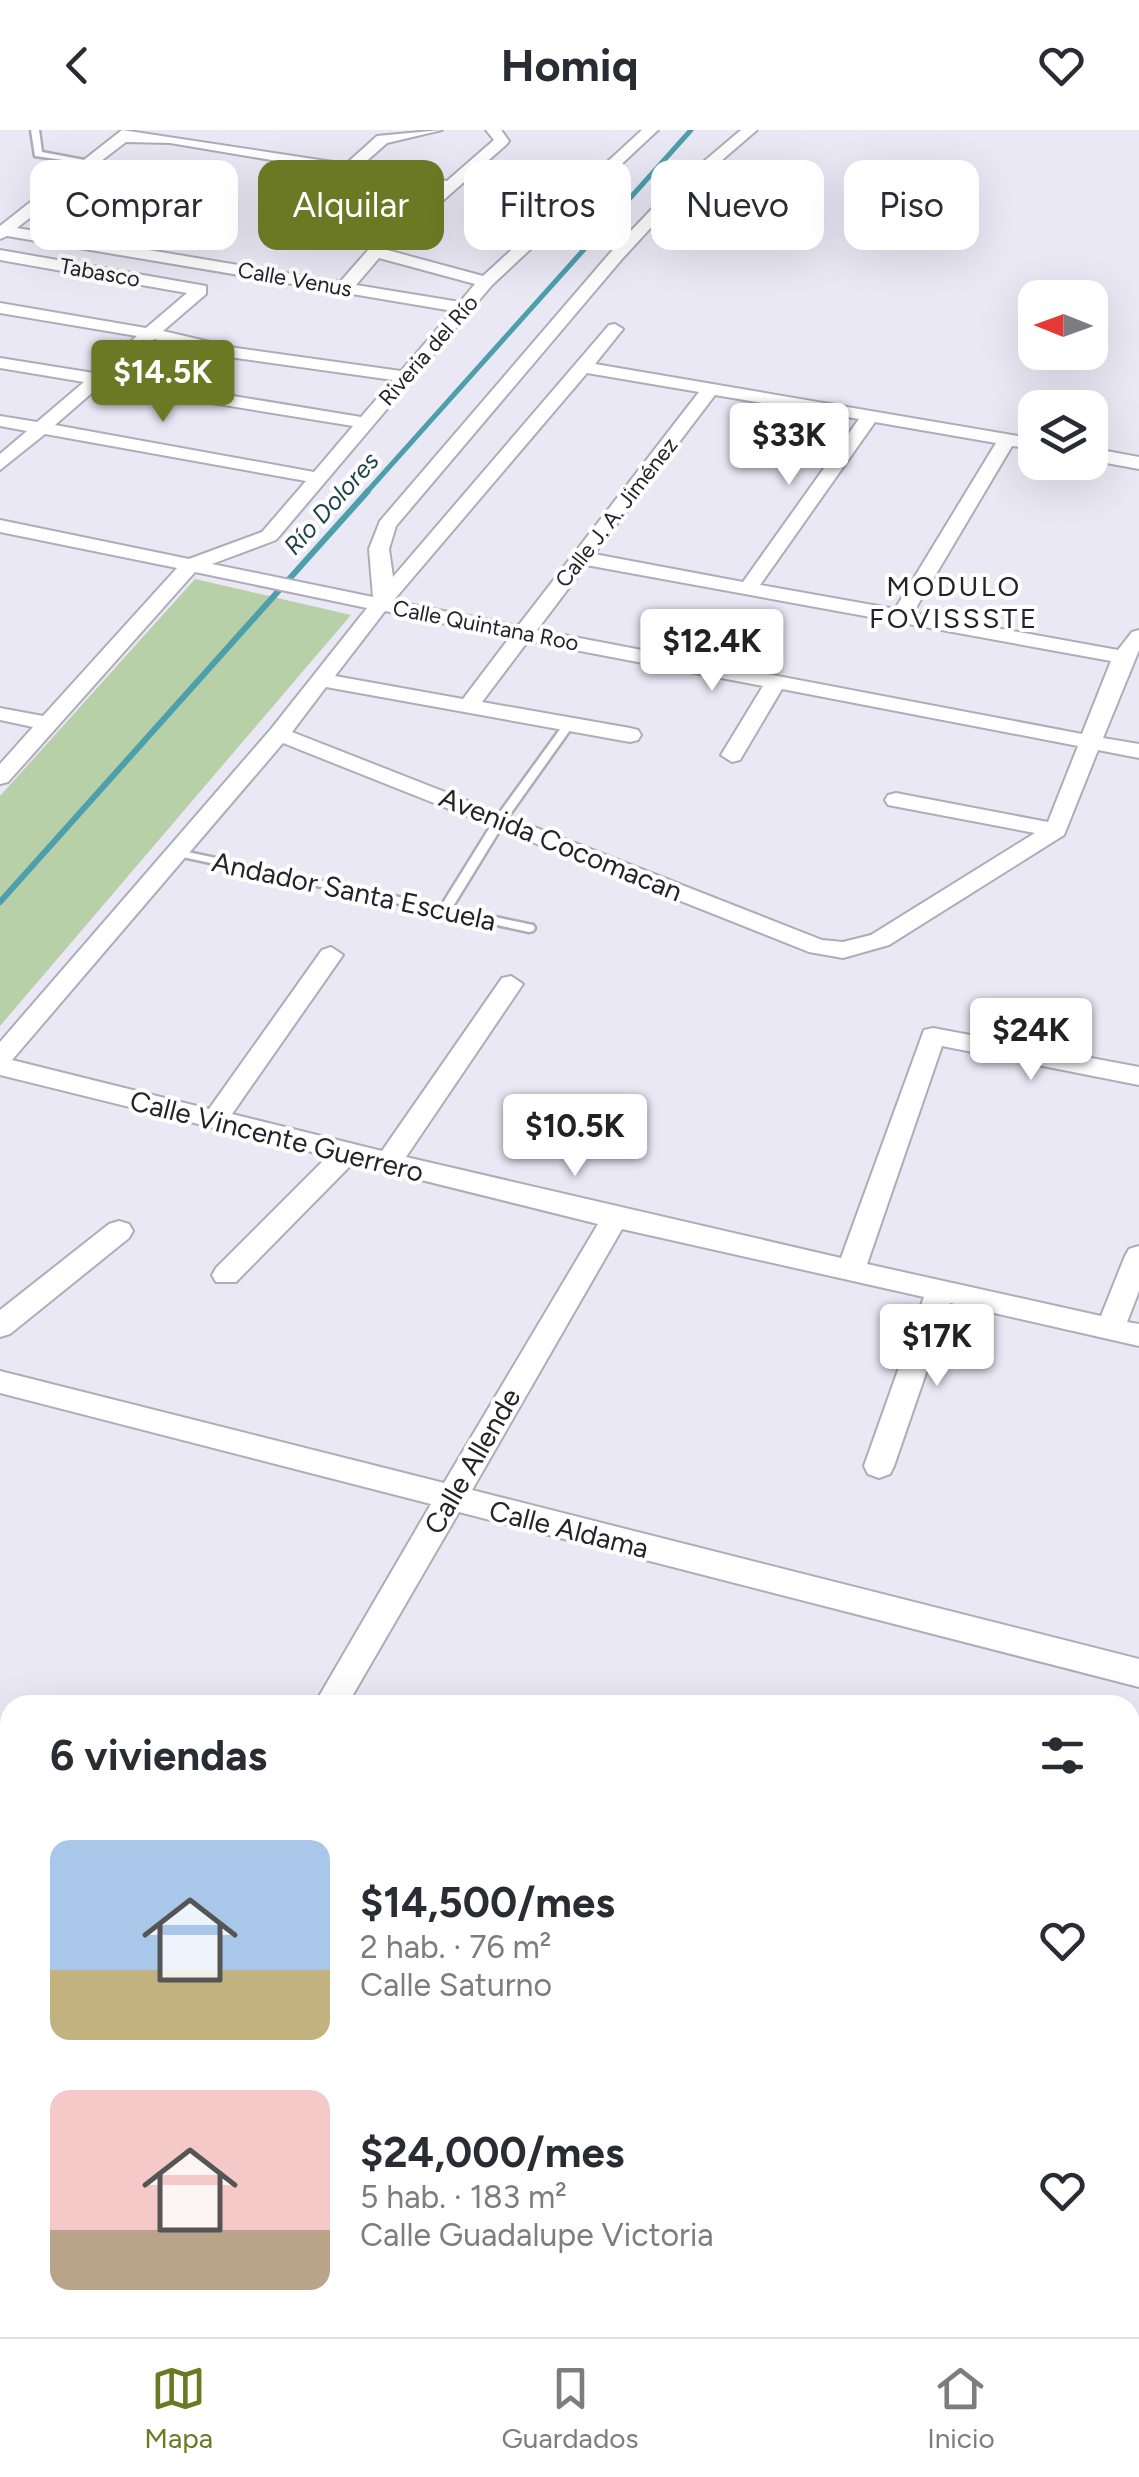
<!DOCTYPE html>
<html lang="es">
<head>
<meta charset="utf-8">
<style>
	body { margin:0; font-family:Figtree,sans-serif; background:#f2f2f3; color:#2b2b33; height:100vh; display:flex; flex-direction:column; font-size:38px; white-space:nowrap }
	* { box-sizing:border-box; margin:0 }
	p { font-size:32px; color:#7c7c81 }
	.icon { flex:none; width:55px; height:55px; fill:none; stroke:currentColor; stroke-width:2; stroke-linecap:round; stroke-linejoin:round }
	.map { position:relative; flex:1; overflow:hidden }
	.panel { position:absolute; left:0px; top:1565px; width:1140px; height:642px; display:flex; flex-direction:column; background:#fff; border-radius:30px 30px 0 0; box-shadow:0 10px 40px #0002 }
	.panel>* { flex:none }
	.banner { position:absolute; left:30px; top:30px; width:1080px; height:90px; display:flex; gap:20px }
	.needle { width:65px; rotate:271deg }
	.buttons { position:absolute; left:1018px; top:150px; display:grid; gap:20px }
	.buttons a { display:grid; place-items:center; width:90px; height:90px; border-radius:20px; background:#fff; box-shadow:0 10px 40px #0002; font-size:50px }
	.price { position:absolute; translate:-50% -85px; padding:0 22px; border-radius:10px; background:#fff; color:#222; font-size:32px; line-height:65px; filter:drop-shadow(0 2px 5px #0008) }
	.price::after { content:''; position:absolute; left:50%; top:60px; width:30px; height:22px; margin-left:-15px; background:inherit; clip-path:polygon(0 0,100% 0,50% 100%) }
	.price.current { background:#6b7824; color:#fff }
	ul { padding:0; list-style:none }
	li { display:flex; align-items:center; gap:30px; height:250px; padding:0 50px }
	li span { display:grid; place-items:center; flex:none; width:280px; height:200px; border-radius:20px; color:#555 }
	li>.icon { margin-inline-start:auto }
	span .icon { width:120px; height:120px; fill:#fffc; stroke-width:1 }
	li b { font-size:42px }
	h2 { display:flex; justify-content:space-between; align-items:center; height:120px; padding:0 50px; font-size:42px }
	.tag { padding:0 35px; border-radius:20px; background:#fff; box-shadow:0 10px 40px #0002; font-size:35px; line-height:90px }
	.tag.current { background:#6b7824; color:#fff }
	header { display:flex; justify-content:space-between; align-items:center; height:130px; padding:0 50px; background:#fff; font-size:45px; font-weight:700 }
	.tabs { display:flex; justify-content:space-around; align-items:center; height:140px; border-top:2px solid #e1e1e2; background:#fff; font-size:28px; color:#7c7c81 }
	.tabs a { display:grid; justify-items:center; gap:5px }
	.tabs .current { color:#6b7824 }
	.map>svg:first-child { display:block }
	.green { fill:#b8d0a8 }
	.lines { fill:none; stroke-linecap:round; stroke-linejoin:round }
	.stream-far1 { stroke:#4d9fac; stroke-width:5 }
	.stream { stroke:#4d9fac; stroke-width:6 }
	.service-casing { stroke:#afacb9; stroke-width:5 }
	.minor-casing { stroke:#afacb9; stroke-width:4 }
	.tertiary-casing { stroke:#afacb9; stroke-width:5 }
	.service { fill:#fff; fill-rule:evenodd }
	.minor { fill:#fff; fill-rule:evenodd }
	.tertiary { fill:#fff; fill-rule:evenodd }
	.labels { text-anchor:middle; stroke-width:8; stroke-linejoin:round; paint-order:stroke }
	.far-street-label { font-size:22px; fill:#242328; stroke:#fff }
	.far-water-label { font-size:25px; font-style:italic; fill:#1e444a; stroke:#fff }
	.far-quarter-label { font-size:28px; letter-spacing:2.5px; fill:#242328; stroke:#fff }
	.street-label { font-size:28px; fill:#242328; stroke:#fff }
</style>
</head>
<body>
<header><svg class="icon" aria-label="back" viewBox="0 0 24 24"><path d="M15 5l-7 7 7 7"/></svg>Homiq<svg class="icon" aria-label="heart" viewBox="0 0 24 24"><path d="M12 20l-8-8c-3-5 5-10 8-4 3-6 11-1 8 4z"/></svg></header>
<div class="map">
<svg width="1139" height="2207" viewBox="0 0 1139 2207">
	<rect width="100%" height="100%" fill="#ebe8f6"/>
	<path class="green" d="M 195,449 L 351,485 L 0,896 L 0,666 Z"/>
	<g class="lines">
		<path class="stream-far1" d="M 365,364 L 691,0"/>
		<path class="stream" d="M 0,772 L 368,361"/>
		<defs>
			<path id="service" d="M 31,0 L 39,0 L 42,22 L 95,32 L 91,34 L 35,26 Z
				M 570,590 L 575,593 L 506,690 L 452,778 L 533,795 L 535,798 L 533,801 L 529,802 L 447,784 L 443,786 L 437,782 L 178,726 L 172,723 L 178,720 L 441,776 L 495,689 L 566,591 Z"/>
			<path id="minor" d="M 122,0 L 346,34 L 377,6 L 442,0 L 387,13 L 361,36 L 447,51 L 494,10 L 486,0 L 501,0 L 509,11 L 507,14 L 387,120 L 483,146 L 642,0 L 658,0 L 492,155 L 276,410 L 212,434 L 373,467 L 369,419 L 380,391 L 610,123 L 669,61 L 741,0 L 757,0 L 679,67 L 622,129 L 396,396 L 389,419 L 393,447 L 609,195 L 615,194 L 623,199 L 595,234 L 1035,309 L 1035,319 L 1012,316 L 913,483 L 1118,520 L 1132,502 L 1139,500 L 1139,520 L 1103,608 L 1139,614 L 1139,628 L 1098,620 L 1064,705 L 889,815 L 843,828 L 809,822 L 283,613 L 12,930 L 209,979 L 322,820 L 331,817 L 343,825 L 232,984 L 382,1021 L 502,848 L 511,846 L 523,854 L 406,1027 L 841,1128 L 924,900 L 933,898 L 1139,937 L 1139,955 L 942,916 L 867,1134 L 1101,1186 L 1125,1126 L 1129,1119 L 1139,1116 L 1139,1161 L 1127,1192 L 1139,1194 L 1139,1216 L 950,1173 L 894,1336 L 890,1344 L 879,1348 L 868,1344 L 864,1336 L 924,1167 L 622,1099 L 472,1360 L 1139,1529 L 1139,1557 L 459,1382 L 347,1575 L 314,1575 L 431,1374 L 0,1263 L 0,1241 L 444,1353 L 598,1094 L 353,1033 L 236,1152 L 216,1152 L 212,1145 L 216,1138 L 328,1026 L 0,945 L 0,912 L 271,599 L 367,478 L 195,442 L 8,652 L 0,654 L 0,634 L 33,597 L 0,590 L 0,578 L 43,586 L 177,438 L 0,402 L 0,390 L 189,429 L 262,402 L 306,351 L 45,304 L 0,340 L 0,324 L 27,301 L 0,296 L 0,286 L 37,292 L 84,252 L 0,238 L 0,228 L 94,243 L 137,206 L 0,183 L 0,173 L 146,198 L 187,163 L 0,130 L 0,120 L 206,156 L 206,164 L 163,201 L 236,218 L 401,241 L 453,181 L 7,106 L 0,109 L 0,96 ZM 126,12 L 170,13 L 438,58 L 369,119 L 340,152 L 17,98 L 75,52 L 196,69 L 199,66 L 191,61 L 84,44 ZM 379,128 L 475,154 L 460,172 L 356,155 ZM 154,209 L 236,228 L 393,250 L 361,287 L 112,246 ZM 587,243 L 699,262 L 518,496 L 393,471 ZM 101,255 L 353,296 L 314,342 L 55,295 ZM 715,265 L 859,289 L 743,452 L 594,424 ZM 875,292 L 996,313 L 895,479 L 760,455 ZM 586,435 L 1111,531 L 1082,604 L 537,500 ZM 385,481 L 510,507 L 463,569 L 335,546 ZM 528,511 L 763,556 L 721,625 L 732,632 L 740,630 L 782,559 L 1078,616 L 1048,692 L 896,663 L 888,665 L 885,670 L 888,675 L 1035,703 L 871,805 L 843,812 L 822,810 L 292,602 L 326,557 L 630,612 L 638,610 L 641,605 L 638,600 L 630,598 L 482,572 Z
				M 1090,318 L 1139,327 L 1139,339 L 1090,330 Z
				M 119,1091 L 129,1094 L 133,1101 L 129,1108 L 10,1204 L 0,1207 L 0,1180 L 109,1094 Z
				M 1130,1953 L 1139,1957 L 1139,1995 L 1130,1991 Z
				M 10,2102 L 10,2155 L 0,2159 L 0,2106 Z
				M 341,2198 L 381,2198 L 377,2207 L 337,2207 Z"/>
			<path id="tertiary" d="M 0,1921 L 10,1925 L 10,1972 L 0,1968 Z
				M 467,2198 L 534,2198 L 538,2207 L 471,2207 Z"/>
		</defs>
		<use href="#service" class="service-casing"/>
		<use href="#minor" class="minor-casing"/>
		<use href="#tertiary" class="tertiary-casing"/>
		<use href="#service" class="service"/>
		<use href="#minor" class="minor"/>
		<use href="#tertiary" class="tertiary"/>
	</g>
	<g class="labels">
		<g class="far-street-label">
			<text transform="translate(100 142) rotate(10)" y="8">Tabasco</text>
			<text transform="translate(295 149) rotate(10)" y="8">Calle Venus</text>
			<text transform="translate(428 220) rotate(-49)" y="8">Riveria del Río</text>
			<text transform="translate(616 382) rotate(-52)" y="8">Calle J. A. Jiménez</text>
			<text transform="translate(486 495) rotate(11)" y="8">Calle Quintana Roo</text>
		</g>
		<g class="far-water-label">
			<text transform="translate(331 373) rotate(-48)" y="9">Río Dolores</text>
		</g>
		<g class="far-quarter-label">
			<text x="954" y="466">MODULO<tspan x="954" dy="32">FOVISSSTE</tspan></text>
		</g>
		<g class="street-label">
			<text transform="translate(561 714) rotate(22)" y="10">Avenida Cocomacan</text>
			<text transform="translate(354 761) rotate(12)" y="10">Andador Santa Escuela</text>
			<text transform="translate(277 1006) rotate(14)" y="10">Calle Vincente Guerrero</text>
			<text transform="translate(472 1331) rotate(-60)" y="10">Calle Allende</text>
			<text transform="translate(569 1399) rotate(14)" y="10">Calle Aldama</text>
		</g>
	</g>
</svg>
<div class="buttons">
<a><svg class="needle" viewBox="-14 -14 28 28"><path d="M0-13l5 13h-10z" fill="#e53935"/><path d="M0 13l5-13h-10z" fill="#7c7c81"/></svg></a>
<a><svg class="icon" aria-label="layers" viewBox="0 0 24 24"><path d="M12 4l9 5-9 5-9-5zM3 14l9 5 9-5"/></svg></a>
</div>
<b class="price current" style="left:163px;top:295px">$14.5K</b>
<b class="price" style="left:789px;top:358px">$33K</b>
<b class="price" style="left:712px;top:564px">$12.4K</b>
<b class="price" style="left:1031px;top:953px">$24K</b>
<b class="price" style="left:575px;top:1049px">$10.5K</b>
<b class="price" style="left:937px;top:1259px">$17K</b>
<div class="banner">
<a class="tag">Comprar</a>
<a class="tag current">Alquilar</a>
<a class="tag">Filtros</a>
<a class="tag">Nuevo</a>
<a class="tag">Piso</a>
</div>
<section class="panel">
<h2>6 viviendas<svg class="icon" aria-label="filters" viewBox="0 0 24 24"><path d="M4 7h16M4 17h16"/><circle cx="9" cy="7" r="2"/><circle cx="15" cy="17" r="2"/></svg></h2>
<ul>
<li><span style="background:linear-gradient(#a9c7e8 65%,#c2b280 0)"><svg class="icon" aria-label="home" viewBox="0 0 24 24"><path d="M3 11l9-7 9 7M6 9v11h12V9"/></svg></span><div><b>$14,500/mes</b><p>2 hab. · 76 m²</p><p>Calle Saturno</p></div><svg class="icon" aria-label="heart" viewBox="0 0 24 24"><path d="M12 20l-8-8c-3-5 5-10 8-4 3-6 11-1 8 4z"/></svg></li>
<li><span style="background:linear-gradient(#f6c9c9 70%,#b9a48a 0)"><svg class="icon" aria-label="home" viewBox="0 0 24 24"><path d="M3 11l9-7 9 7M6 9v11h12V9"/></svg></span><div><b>$24,000/mes</b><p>5 hab. · 183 m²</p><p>Calle Guadalupe Victoria</p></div><svg class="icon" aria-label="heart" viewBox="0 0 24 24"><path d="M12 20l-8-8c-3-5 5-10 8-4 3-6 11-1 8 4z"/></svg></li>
</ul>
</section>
</div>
<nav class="tabs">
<a class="current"><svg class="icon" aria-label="map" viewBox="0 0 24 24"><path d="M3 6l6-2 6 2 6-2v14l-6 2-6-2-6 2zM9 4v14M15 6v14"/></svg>Mapa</a>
<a><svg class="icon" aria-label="saved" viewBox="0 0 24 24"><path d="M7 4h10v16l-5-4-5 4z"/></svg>Guardados</a>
<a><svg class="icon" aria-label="home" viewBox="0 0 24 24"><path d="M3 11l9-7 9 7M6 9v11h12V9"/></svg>Inicio</a>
</nav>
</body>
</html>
